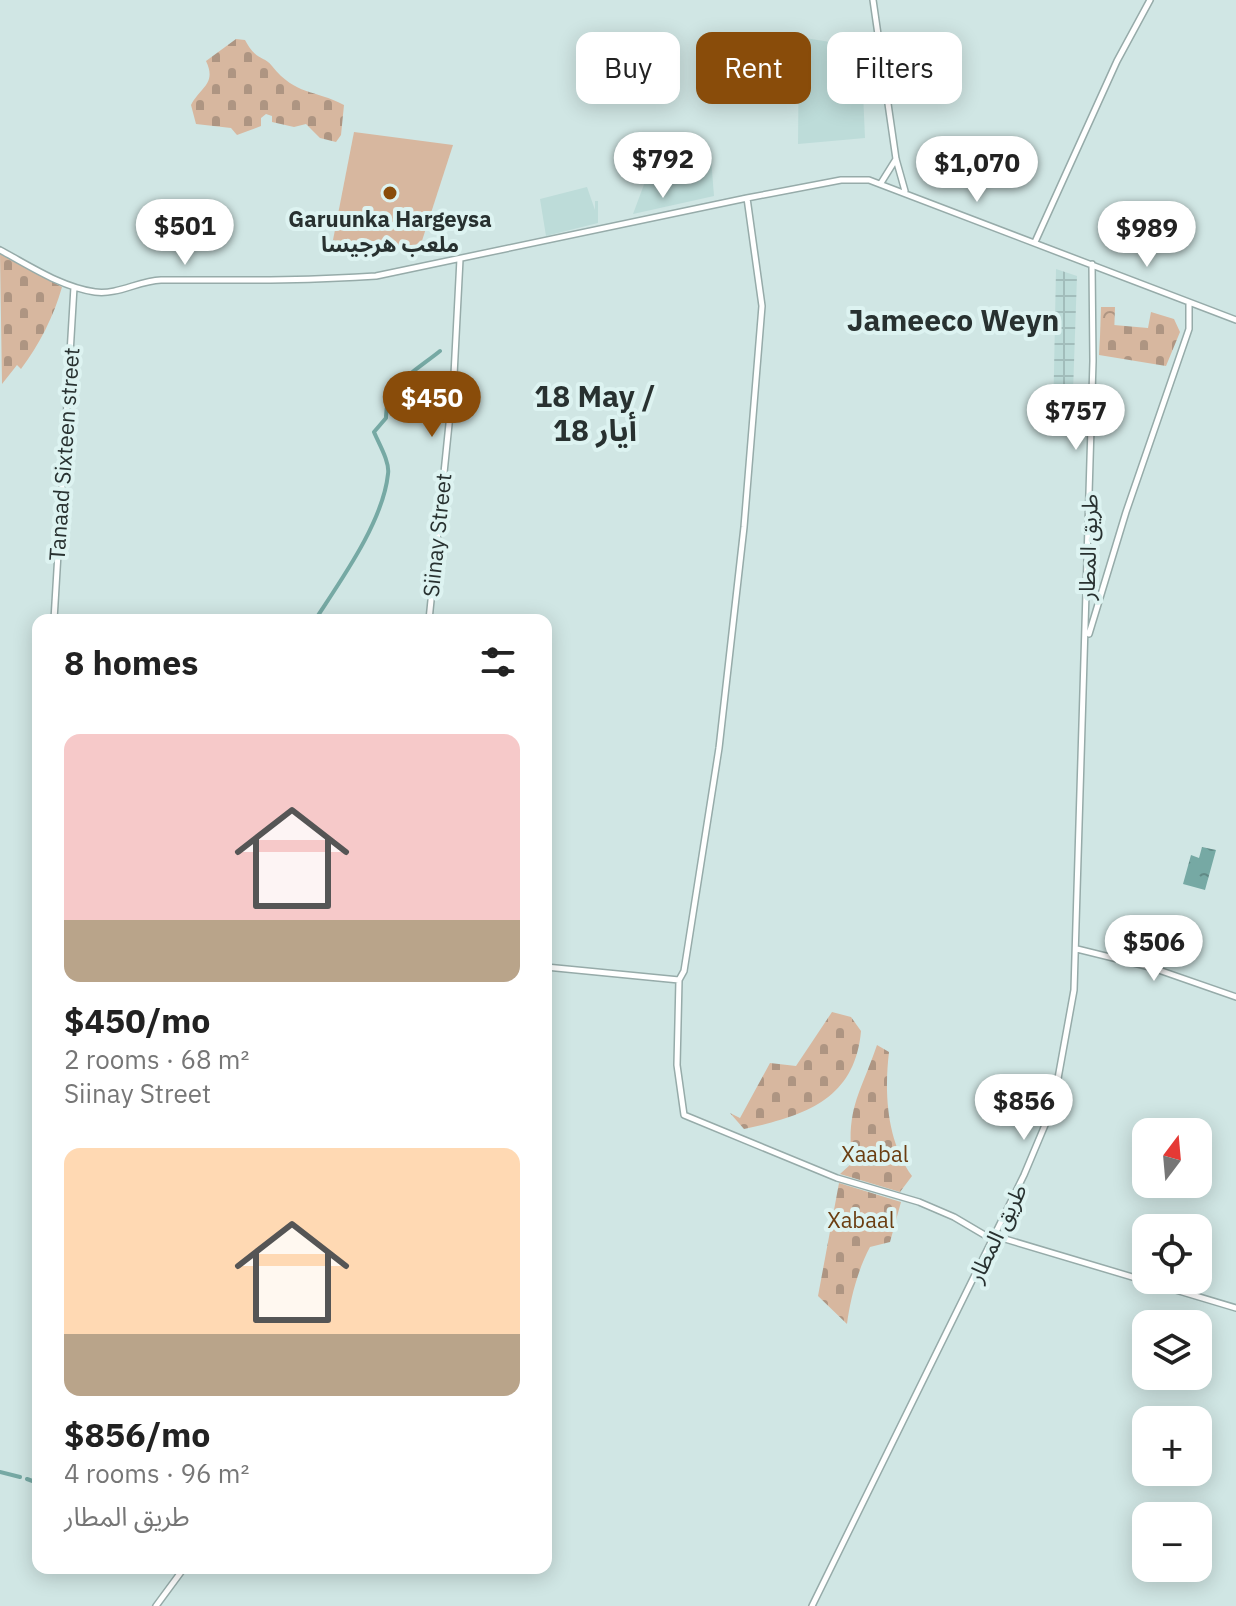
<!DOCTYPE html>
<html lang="en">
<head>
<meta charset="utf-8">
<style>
	body { margin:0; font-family:"IBM Plex Sans","Noto Sans Arabic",sans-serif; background:#f2f2f2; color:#222; height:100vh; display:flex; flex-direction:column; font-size:30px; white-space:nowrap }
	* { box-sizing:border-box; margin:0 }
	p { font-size:26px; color:#767676 }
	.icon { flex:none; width:44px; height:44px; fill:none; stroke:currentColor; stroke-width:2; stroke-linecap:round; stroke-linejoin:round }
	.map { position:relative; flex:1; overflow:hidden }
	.drawer { position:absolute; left:32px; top:614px; width:520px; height:960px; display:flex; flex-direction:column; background:#fff; border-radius:16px; box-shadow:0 4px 20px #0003 }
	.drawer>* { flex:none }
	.guide { position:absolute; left:576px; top:32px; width:540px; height:72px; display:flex; gap:16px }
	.needle { width:52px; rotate:16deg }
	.buttons { position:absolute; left:1132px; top:1118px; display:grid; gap:16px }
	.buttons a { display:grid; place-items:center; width:80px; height:80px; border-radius:16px; background:#fff; box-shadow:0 4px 20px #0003; font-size:40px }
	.price { position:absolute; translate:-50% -68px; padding:0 18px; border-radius:28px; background:#fff; color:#222; font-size:26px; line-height:52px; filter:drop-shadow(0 2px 4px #0008) }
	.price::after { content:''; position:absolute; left:50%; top:48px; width:24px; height:18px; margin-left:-12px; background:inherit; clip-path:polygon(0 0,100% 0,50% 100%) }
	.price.selected { background:#894c0a; color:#fff }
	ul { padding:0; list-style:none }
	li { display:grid; align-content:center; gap:16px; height:424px; padding:0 32px }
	li span { display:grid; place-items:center; height:248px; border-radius:16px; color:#555 }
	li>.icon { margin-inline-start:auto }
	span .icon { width:144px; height:144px; fill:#fffc; stroke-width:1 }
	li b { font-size:34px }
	h2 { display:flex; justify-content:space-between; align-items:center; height:96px; padding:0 32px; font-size:34px }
	.tag { padding:0 28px; border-radius:16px; background:#fff; box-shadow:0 4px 20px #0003; font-size:28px; line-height:72px }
	.tag.selected { background:#894c0a; color:#fff }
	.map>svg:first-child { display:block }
	.built { fill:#bddcd9 }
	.industrial { fill:url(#industrial-grid) }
	.cemetery { fill:url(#cemetery-stones) }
	.park { fill:url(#park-crowns) }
	.garden { fill:#d7b79f }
	.water { fill:url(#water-ripples) }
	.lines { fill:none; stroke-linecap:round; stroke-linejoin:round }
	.canal { stroke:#76a9a4; stroke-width:4 }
	.secondary-casing { stroke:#96aba9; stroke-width:8 }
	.secondary { stroke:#fff; stroke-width:5 }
	.poi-dot { fill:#894c0a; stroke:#ddf3f1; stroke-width:3 }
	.labels { text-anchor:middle; stroke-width:8; stroke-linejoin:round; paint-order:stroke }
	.poi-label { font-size:22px; font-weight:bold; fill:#283130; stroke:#ddf3f1 }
	.street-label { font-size:22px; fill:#283130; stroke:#ddf3f1 }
	.park-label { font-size:22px; fill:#6b3e12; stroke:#ddf3f1 }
	.district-label { font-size:30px; font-weight:bold; fill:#283130; stroke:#ddf3f1 }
</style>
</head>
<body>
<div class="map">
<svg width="1236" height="1606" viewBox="0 0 1236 1606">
	<defs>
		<pattern id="industrial-grid" width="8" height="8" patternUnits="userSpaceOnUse" patternTransform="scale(2)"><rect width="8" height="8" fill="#bddcd9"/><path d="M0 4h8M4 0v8" fill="none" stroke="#a2bdbb"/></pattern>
		<pattern id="cemetery-stones" width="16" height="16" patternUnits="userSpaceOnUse" patternTransform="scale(2)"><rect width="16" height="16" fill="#d7b79f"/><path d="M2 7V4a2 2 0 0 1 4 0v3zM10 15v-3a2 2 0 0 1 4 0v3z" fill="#ae9582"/></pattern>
		<pattern id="park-crowns" width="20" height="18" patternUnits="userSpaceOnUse" patternTransform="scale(2)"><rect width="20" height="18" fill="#d7b79f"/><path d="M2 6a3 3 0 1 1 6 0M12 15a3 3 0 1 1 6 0" fill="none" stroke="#ae9582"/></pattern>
		<pattern id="water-ripples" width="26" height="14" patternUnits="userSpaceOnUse" patternTransform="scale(2)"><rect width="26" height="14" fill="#76a9a4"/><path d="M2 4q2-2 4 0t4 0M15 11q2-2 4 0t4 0" fill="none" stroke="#618a86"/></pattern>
	</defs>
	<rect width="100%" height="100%" fill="#d0e6e4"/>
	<path class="built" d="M 799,37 L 861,47 L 865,138 L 798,144 Z
		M 675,146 L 711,158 L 714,196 L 633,214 L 649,171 Z
		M 587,187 L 595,210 L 595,201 L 598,201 L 598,223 L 546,236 L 540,199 Z"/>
	<path class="industrial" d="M 1056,269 L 1077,276 L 1072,421 L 1053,422 Z"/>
	<path class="cemetery" d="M 236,39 L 245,40 C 257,62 263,55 272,66 C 296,96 314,89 344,105 L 341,135 L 336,142 L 320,138 L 306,124 L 294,127 L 272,122 L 272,116 L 266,114 L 261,118 L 261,126 L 237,135 L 231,128 L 196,124 L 191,105 C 200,87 217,84 206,61 Z
		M 0,254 L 62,287 C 54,316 39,345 21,369 L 17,365 L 2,384 Z
		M 1151,312 L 1174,319 L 1180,332 L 1166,366 L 1099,355 L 1100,336 L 1114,336 L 1114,325 L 1148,328 Z
		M 832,1012 L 851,1017 L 861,1031 C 855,1100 804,1116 744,1129 L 730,1113 L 740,1118 L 770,1063 L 796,1066 Z
		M 877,1045 L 889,1052 C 884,1094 887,1141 912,1176 L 900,1192 L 840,1174 L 852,1163 C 846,1107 860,1095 877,1045 Z
		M 839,1183 L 901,1202 L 890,1242 L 870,1247 C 858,1269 850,1300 847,1324 L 818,1296 Z"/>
	<path class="park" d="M 1101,307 L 1115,307 L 1114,336 L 1100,336 Z"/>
	<path class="garden" d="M 354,132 L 453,145 L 419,250 L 333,240 Z"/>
	<path class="water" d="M 1202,847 L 1216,850 L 1205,890 L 1183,884 L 1191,855 L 1199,858 Z"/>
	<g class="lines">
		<path class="canal" d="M 315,620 C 341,580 383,522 388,474 C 390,462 379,444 374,432 L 386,418 C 385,385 417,370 440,351
			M 0,1472 L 20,1477
			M 27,1479 L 38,1483"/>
		<defs>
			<path id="secondary" d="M 873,0 L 896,159 L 905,191
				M 881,183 L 896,159
				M 747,198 L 762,306 L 744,527 L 719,748 L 684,971 L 679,980 L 677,1065 L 684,1115 L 837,1178 L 919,1202 L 954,1217 L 993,1240
				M 1035,242 L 1117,61 L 1150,0
				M 0,250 C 30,266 61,287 95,292 C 118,295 138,281 161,280 C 233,280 304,281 376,276 L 747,198 L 841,180 L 869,180 L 1236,320
				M 54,620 L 74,287
				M 429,620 L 454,375 L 460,259
				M 1089,634 L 1126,512 L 1189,329 L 1189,304
				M 1077,949 L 1150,967 L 1236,997
				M 546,967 L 679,980
				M 995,1236 L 1236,1308
				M 156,1606 L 184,1568
				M 812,1606 L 1024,1175 L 1053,1106 L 1074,990 L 1093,361 L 1092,264"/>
		</defs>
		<use href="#secondary" class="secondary-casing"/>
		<use href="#secondary" class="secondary"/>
	</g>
	<circle class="poi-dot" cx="390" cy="193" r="8"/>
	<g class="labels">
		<g class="poi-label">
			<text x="390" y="227">Garuunka Hargeysa<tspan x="390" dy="25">ملعب هرجيسا</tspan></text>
		</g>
		<g class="street-label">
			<text transform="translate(64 454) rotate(-86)" y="8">Tanaad Sixteen street</text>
			<text transform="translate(437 535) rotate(-84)" y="8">Siinay Street</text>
			<text transform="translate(1088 547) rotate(-88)" y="8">طريق المطار</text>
			<text transform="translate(997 1233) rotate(-64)" y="8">طريق المطار</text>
		</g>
		<g class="park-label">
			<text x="875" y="1162">Xaabal</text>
			<text x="861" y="1228">Xabaal</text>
		</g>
		<g class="district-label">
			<text x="953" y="331">Jameeco Weyn</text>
			<text x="595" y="407">18 May /<tspan x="595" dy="34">18 أيار</tspan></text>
		</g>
	</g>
</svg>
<div class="buttons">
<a><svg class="needle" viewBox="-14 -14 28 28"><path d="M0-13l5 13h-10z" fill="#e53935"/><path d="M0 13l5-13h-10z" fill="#767676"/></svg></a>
<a><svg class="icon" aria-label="locate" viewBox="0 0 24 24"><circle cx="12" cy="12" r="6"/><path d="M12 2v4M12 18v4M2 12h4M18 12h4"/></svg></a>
<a><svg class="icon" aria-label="layers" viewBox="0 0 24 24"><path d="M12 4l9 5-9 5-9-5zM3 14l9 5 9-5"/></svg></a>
<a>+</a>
<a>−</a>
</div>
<b class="price" style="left:663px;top:200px">$792</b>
<b class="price" style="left:977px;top:204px">$1,070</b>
<b class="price" style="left:185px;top:267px">$501</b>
<b class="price" style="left:1147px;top:269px">$989</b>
<b class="price selected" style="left:432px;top:439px">$450</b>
<b class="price" style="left:1076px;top:452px">$757</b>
<b class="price" style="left:1154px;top:983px">$506</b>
<b class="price" style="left:1024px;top:1142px">$856</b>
<div class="guide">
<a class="tag">Buy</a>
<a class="tag selected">Rent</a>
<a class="tag">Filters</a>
</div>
<section class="drawer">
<h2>8 homes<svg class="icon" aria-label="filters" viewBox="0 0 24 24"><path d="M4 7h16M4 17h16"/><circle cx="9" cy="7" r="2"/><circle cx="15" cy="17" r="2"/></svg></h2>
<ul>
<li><span style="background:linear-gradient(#f6c9c9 75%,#b9a48a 0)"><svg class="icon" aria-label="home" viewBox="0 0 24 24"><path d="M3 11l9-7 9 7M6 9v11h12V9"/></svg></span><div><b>$450/mo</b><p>2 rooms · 68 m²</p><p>Siinay Street</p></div></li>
<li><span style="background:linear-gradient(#ffd9b3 75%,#b9a48a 0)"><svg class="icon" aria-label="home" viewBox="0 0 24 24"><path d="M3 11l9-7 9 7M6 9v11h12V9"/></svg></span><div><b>$856/mo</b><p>4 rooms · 96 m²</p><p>طريق المطار</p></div></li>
</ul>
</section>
</div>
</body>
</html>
